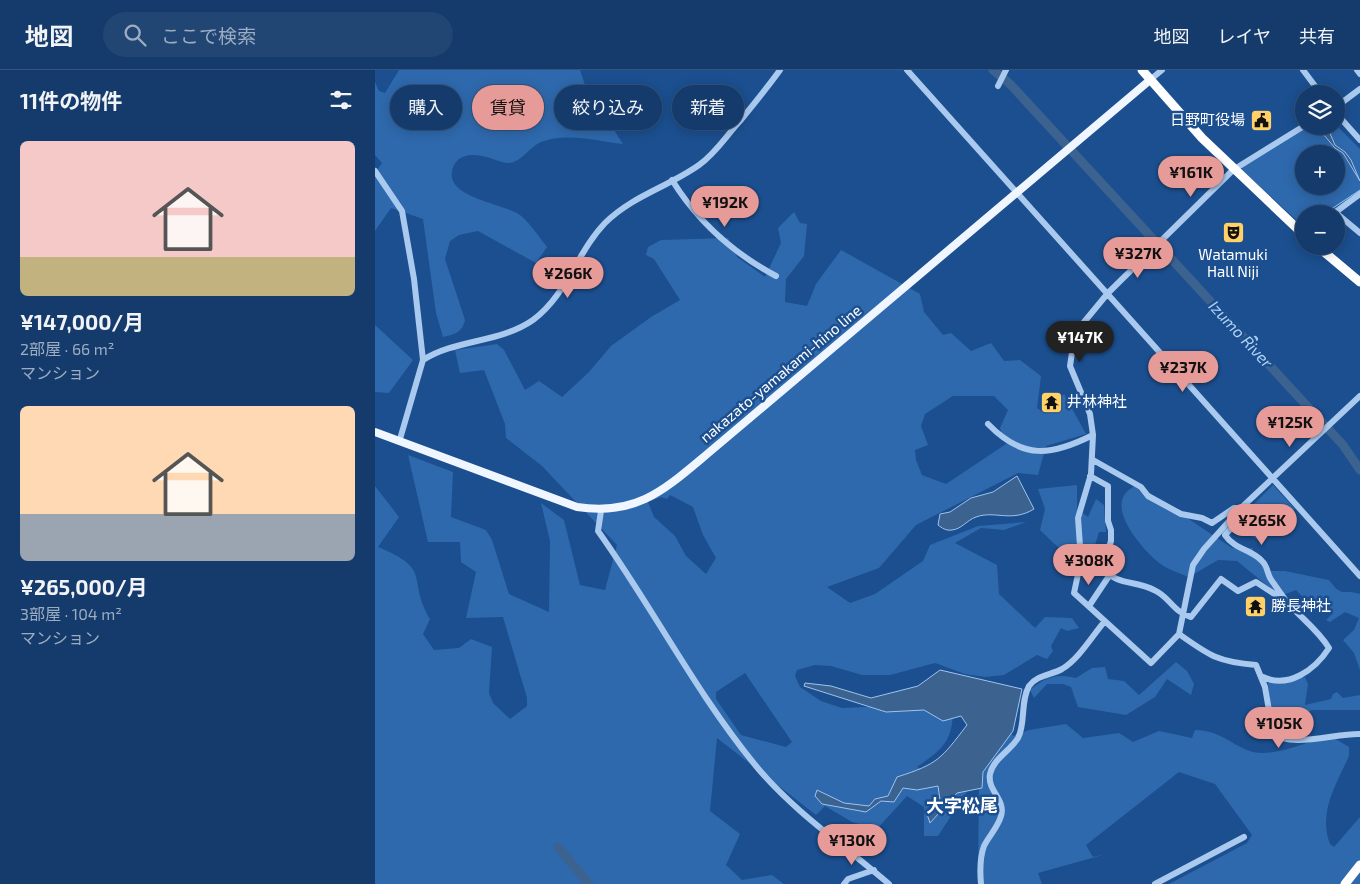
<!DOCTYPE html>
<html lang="ja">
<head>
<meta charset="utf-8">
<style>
	body { margin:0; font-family:"Exo 2","Noto Sans JP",sans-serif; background:#214673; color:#f1f3f6; height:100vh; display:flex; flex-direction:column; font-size:19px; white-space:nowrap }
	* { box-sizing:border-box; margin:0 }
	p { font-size:16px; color:#9dadc1 }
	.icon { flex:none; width:28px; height:28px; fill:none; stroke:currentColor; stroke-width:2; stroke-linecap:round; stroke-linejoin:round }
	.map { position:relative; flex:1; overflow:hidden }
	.details { display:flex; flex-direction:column; background:#143b6b; width:375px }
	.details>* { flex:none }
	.banner { position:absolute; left:15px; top:15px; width:475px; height:45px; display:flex; gap:10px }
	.buttons { position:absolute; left:920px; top:15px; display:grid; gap:10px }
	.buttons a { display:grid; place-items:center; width:50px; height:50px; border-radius:50%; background:#143b6b; box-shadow:0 2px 12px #0003,0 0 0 1px #33557e; font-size:25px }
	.price { position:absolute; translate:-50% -42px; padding:0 11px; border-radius:18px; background:#e69b98; color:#111; font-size:16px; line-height:32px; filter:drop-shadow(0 1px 2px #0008) }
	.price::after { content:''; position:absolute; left:50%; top:30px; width:15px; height:11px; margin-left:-8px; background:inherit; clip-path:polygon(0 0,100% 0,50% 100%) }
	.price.selected { background:#222; color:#fff }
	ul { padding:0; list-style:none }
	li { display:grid; align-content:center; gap:10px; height:265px; padding:0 20px }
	li span { display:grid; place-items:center; height:155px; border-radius:8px; color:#555 }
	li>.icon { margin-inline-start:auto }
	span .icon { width:90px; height:90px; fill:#fffc; stroke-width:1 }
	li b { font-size:21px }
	h2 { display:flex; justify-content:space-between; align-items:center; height:60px; padding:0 20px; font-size:21px }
	.pill { padding:0 18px; border-radius:22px; background:#143b6b; box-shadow:0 2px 12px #0003,0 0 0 1px #33557e; font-size:18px; line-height:45px }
	.pill.selected { background:#e69b98; color:#111 }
	header { display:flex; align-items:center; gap:30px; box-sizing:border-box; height:70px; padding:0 25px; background:#143b6b; border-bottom:1px solid #33557e }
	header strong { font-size:24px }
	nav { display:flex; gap:28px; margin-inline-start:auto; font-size:18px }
	.search { width:350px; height:45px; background:#214673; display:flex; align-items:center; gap:12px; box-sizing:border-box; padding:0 18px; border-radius:28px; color:#9dadc1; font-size:19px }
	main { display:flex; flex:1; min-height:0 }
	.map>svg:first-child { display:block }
	.green { fill:#2e69ad; fill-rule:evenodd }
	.water { fill:#3c6290; stroke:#9cc4f0 }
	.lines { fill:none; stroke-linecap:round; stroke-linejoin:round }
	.stream { stroke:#9cc4f0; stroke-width:1 }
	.river { stroke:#3c6290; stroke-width:9 }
	.minor { stroke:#a9c9ee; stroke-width:6 }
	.major { stroke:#f0f6ff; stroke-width:8 }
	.highway { stroke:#fff; stroke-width:9 }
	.labels { text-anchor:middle; stroke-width:5; stroke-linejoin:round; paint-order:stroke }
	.poi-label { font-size:15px; fill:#fff; stroke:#1b4f8f; text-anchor:start }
	.street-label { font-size:15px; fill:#fff; stroke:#1b4f8f }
	.water-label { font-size:16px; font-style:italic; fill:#b5d3f5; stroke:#1b4f8f }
	.quarter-label { font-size:18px; font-weight:bold; fill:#fff; stroke:#1b4f8f }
</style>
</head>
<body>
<header>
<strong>地図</strong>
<div class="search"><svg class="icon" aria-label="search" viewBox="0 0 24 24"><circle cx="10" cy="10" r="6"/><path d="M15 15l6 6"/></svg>ここで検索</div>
<nav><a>地図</a><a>レイヤ</a><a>共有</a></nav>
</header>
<main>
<section class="details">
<h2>11件の物件<svg class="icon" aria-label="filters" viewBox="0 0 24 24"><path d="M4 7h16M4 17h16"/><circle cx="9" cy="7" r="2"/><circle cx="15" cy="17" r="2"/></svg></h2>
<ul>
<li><span style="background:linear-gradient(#f6c9c9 75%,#c2b280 0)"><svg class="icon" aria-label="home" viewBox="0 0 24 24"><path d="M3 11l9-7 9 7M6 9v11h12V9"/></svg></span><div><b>¥147,000/月</b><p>2部屋 · 66 m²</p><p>マンション</p></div></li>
<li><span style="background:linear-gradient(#ffd9b3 70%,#9aa5b1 0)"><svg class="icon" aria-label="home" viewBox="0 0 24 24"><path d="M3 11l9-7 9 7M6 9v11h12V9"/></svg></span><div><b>¥265,000/月</b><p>3部屋 · 104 m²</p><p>マンション</p></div></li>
</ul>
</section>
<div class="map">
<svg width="985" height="814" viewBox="0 0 985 814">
	<rect width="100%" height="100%" fill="#1b4f8f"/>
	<path class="green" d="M 24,0 L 205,0 L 210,15 L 248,74 C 222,71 191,62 166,72 C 152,78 144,98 127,92 C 115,88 96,80 84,89 C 80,92 77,98 77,102 C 72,128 130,134 145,145 C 155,153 164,167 172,177 L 161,193 L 103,161 L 84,165 L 75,171 L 70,189 L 90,250 C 87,263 80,264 68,267 L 61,243 L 48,149 L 16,138 L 0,161 L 0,103 L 7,93 L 0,85 L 0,12 L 4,21 L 10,23 Z
		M 961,55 L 985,79 L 985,121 L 951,144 L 929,144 L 928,156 L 867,100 L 867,96 L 932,56 ZM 929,84 L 961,84 L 961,116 L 929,116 Z
		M 419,142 L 425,153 L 432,154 L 429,186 L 411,209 L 410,232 L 432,236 L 441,214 L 466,180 L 545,224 L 549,242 L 568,265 L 576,263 L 596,281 L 616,273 L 629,291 L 645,290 L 666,306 L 662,338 L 670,344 L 689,324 L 711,364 L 671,376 L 663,405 L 643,403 L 541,455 L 504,498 L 452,517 L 475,533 L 500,524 L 548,491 L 555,475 L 603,456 L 651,452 L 629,460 L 606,458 L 580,473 L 622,495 L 624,524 L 660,558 L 670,547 L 697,548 L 704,558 L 692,561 L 686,558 L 676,576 L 678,581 L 672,589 L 662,585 L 629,605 L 610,607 L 590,604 L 560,593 L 515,605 L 487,605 L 456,596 L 440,595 L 422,600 L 420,606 L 425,617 L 446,631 L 467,638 L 536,635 L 578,642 C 577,673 566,680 542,697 L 593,720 L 563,766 L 549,766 L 549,737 L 532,726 L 502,759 L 477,752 L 450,736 L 441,745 L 342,668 L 335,741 L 365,764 L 351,795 L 367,810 L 397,805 L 409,814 L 0,814 L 0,416 L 24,447 L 3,477 C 59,500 31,508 55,549 L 48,564 L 59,580 L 84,578 L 96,569 L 117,577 L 114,623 L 118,633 L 135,649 L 152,636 L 152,628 L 128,547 L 91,548 L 101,502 L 86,492 L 85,472 L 53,472 L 33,385 L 78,402 L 76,447 L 111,460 L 117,470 L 134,524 L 174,542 L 175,471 L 166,433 L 189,450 L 205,515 L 230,520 L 242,475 L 167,396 L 131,368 L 130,354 L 109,300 L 85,303 L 80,280 L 122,274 L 129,280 L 150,320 L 164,311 L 187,327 L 214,302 L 236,276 L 276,247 L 305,230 L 279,189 L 271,185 L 273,177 L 286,170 L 353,168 L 362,187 L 390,207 L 406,173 L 403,158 ZM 578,326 L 619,326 L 633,340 L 625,358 L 631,374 L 571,414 L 547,405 L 541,390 L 540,380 L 553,375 L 546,356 L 550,344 ZM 295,425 L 318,437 L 328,465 L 341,488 L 331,504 L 311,486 L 300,466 L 279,447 L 273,432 L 286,427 L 292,429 ZM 370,603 L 417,672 L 411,677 L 366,665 L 341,629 L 341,622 Z
		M 0,255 L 38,290 L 14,323 L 0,322 Z
		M 702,415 L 702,439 L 713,447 L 721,429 L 729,435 L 731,462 L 724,462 L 718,482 L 703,473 L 701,482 C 688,486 674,468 665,460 L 670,439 L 663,419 Z
		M 763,415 L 857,478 L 877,478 L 891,501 L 910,501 L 954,510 C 968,529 967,518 985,524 L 985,600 L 979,583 L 968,570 L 979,560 L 984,548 L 970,542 L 955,552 L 951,550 L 958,543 L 952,533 L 927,526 L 921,520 L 905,526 L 862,491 L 843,490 L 814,507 C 804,503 791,499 783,492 C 764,476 724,429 763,415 Z
		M 898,415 L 920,439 L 883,470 L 862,458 L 874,443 L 872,441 Z
		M 801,592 L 812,601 L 819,614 L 816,625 L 792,609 L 780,627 L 751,645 L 703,637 L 696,617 L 688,614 L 672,614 L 659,628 L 655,620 C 670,607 682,603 701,608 L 717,598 L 730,597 L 733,609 L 749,611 L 764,625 Z
		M 930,607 L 933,614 L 930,635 L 956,629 L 958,624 L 962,622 L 968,628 L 985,625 L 985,640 L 937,640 L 918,649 L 903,651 L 900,657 L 897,651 L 893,613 L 907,613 Z
		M 630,653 L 638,666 L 654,660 L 691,654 L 708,668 L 744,663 L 758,672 L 784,661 L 817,668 L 820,660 C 845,661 851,671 872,680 C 894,690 933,672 954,665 L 974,677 L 974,686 C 961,715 943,742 955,774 L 959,777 L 985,747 L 985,814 L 794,814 L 872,773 L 877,765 L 840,714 L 804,702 L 711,775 L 718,787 L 735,783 L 663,803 L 667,814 L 603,814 L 604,698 L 626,679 L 623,660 Z"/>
	<path class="water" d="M 952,60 L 954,61 L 960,75 L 970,82 L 976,90 L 985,111 L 968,83 L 960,78 L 949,65 Z
		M 642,406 L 659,439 C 636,453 620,440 601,447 C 592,450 587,459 577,460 C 571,461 567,458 563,455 L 565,444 L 575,442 L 596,428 L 618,422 Z
		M 565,600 L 647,619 L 638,661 L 608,702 L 607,718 L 582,723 L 555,753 L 552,744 L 565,730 L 563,716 L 542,720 L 528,718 L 519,732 L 506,731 L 491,742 L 447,734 L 440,726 L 442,720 L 469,733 L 494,736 L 500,729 L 513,726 L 522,707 C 563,694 566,689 592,655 L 586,646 L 568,651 L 549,640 L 511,642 L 429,616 L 430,613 L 456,616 L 496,628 L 543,616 Z"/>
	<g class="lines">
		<path class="stream" d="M 949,144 L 985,120"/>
		<path class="river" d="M 618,0 L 635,14 L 968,375 L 985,400
			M 183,777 L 214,814"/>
		<path class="minor" d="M 532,0 L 985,506
			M 928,0 L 946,24
			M 982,0 L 985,4
			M 775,10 L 787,0
			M 623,16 L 631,0
			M 961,37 L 985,19
			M 961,43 L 985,70
			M 929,56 L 858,100 L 733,223 L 700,263 L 695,296 L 715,344 L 718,365 L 716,404 L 703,448 L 706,490 L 699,523 L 776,593 L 804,564 L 818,495 L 829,479 L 866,438 L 985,326
			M 0,101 L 27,141 L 39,209 L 48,290 L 25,369
			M 297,110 C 323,152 358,183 401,206
			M 960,142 L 985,163
			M 958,144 L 985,124
			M 879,270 L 880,269
			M 48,290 C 81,269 125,273 158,250 C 192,225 202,182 230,153 C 257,126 293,117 324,95 C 341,83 351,66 365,51 C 379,34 392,18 405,0
			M 613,354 C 648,390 676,386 718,365
			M 718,390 L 766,417 L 773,426 L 806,444 L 827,448 L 837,453 L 859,438 L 866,438
			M 715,406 L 733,416 L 733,451 L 736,460 L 736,471 L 727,497 C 741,516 760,510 779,520 C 794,526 798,542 816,547 L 846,509 L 863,521 L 881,512 L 913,533
			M 866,438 L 868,445 L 850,465 C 860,480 876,479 887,491 C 893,496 892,505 897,511 C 902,518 907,526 913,533 C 926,548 943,560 954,578 C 940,600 913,619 888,607
			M 226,441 L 223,461 C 278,538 321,623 381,696 C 418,741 470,776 514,814
			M 714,536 L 734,506
			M 804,564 C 835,586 843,592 881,595 L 890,617 L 898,664 C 916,678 962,663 985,664
			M 469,814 L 473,809 L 499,800
			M 606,814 C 605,803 605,787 609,776 C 614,766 623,757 626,746 C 631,729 612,721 615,704 C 618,689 635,681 643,668 C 651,653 645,632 654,616 C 662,605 676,605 687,599 C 704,589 717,566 730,551
			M 780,814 L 869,767"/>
		<path class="major" d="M 0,362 L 202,437 C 261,446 288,421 331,385 L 775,10"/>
		<path class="highway" d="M 767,0 L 827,68 L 929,165
			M 942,176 L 985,212
			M 970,814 L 985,795"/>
	</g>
	<defs>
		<symbol id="civic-square" viewBox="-11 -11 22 22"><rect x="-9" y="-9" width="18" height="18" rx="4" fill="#ffd166" stroke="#1b4f8f"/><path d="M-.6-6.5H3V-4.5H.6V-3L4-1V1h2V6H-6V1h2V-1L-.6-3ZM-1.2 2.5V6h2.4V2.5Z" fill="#111"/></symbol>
		<symbol id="theatre-square" viewBox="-11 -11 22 22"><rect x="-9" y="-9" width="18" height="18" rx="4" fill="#ffd166" stroke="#1b4f8f"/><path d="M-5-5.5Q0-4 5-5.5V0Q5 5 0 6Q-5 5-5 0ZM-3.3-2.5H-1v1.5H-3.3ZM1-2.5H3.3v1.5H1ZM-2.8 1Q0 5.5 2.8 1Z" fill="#111"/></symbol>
		<symbol id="temple-square" viewBox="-11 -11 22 22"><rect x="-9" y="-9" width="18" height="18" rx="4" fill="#ffd166" stroke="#1b4f8f"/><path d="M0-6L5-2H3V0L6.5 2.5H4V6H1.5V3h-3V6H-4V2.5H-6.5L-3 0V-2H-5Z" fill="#111"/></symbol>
	</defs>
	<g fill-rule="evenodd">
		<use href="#civic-square" x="874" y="38" width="25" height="25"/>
		<use href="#theatre-square" x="846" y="150" width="25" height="25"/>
		<use href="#temple-square" x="664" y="320" width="25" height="25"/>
		<use href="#temple-square" x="868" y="524" width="25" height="25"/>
	</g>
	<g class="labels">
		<g class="poi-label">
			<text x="870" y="55" text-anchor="end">日野町役場</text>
			<text x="858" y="190" text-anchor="middle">Watamuki<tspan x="858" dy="17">Hall Niji</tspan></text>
			<text x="692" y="337">井林神社</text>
			<text x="896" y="541">勝長神社</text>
		</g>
		<g class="street-label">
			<text transform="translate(406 304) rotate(-40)" y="5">nakazato-yamakami-hino line</text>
		</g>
		<g class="water-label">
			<text transform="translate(866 264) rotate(47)" y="6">Izumo River</text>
		</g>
		<g class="quarter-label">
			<text x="587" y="742">大字松尾</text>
		</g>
	</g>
</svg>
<div class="buttons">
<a><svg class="icon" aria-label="layers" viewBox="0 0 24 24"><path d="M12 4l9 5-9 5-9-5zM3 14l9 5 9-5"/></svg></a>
<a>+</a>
<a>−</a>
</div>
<b class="price" style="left:816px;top:128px">¥161K</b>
<b class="price" style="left:350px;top:158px">¥192K</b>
<b class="price" style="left:763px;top:209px">¥327K</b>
<b class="price" style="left:193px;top:229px">¥266K</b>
<b class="price selected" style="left:705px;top:293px">¥147K</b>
<b class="price" style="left:808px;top:323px">¥237K</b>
<b class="price" style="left:915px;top:378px">¥125K</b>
<b class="price" style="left:887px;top:476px">¥265K</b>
<b class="price" style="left:714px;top:516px">¥308K</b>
<b class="price" style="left:904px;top:679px">¥105K</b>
<b class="price" style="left:477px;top:796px">¥130K</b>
<div class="banner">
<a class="pill">購入</a>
<a class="pill selected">賃貸</a>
<a class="pill">絞り込み</a>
<a class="pill">新着</a>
</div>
</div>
</main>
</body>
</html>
